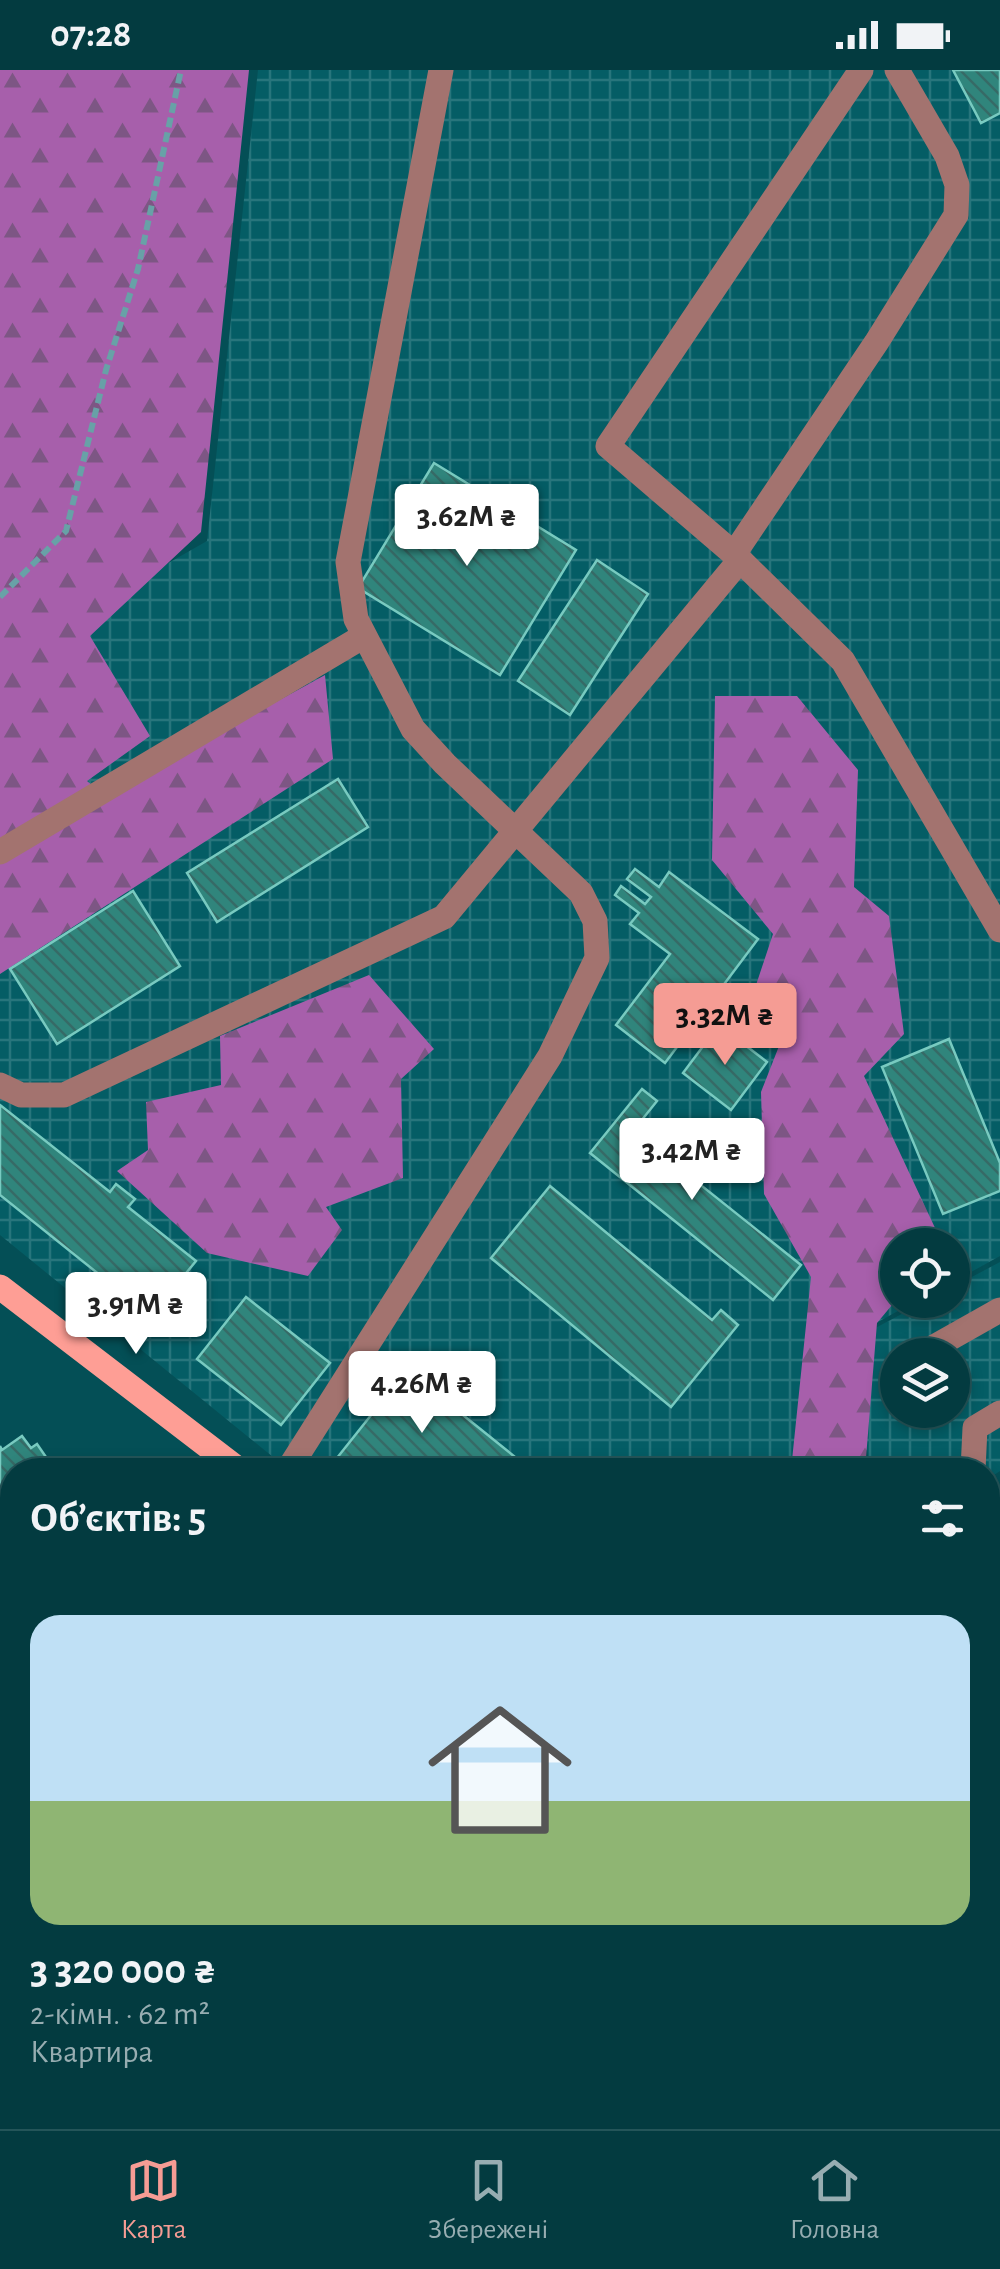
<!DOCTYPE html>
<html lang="uk">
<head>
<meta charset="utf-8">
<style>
	body { margin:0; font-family:"Alegreya Sans",sans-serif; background:#0d4247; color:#f1f3f6; height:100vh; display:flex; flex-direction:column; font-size:38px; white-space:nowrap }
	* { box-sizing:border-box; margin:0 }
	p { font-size:32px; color:#97adb1 }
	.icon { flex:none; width:55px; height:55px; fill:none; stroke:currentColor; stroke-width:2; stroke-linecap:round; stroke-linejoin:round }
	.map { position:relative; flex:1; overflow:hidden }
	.details { position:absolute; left:0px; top:1388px; width:1000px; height:672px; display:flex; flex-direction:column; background:#033b40; border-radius:40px 40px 0 0; box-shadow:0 5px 15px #0003,0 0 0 2px #245559 }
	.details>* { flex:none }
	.controls { position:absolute; left:880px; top:1158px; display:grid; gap:20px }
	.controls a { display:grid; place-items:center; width:90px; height:90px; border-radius:50%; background:#033b40; box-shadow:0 5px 15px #0003,0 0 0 2px #245559; font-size:50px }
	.price { position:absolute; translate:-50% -85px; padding:0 22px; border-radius:10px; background:#fff; color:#222; font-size:32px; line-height:65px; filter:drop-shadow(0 2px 5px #0008) }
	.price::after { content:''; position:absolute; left:50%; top:60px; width:30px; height:22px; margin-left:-15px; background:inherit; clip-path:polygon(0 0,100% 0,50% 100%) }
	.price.current { background:#f59c94; color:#111 }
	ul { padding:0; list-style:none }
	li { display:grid; align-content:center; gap:20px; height:530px; padding:0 30px }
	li+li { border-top:2px solid #245559 }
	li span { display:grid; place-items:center; height:310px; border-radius:30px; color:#555 }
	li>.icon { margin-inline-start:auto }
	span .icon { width:180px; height:180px; fill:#fffc; stroke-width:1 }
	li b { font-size:42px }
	h2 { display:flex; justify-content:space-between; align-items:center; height:120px; padding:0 30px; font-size:42px }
	.status { display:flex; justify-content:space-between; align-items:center; height:70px; padding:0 50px; background:#033b40; direction:ltr }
	.status svg { height:28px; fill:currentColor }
	.tabs { display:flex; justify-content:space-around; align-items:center; height:140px; border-top:2px solid #245559; background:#033b40; font-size:28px; color:#97adb1 }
	.tabs a { display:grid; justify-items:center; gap:5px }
	.tabs .current { color:#f59c94 }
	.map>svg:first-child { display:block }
	.industrial { fill:url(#industrial-grid); fill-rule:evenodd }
	.forest { fill:url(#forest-firs) }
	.building { fill:url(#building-back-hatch); stroke:#78cac0; stroke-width:2.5 }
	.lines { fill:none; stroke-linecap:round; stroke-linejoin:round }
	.path { stroke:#68a1a7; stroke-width:6; stroke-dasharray:10 5; stroke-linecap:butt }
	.minor { stroke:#a3736f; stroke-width:25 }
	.major { stroke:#fe9e95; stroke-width:25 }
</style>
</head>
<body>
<div class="status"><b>07:28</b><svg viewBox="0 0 49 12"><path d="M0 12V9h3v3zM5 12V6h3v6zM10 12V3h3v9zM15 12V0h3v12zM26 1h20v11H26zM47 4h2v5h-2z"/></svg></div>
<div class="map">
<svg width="1000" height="2059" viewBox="0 0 1000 2059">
	<defs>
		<pattern id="industrial-grid" width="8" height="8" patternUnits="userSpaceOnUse" patternTransform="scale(2.5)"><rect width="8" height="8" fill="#045d65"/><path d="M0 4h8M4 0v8" fill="none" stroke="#27757c"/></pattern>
		<pattern id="forest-firs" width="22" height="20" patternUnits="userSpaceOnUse" patternTransform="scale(2.5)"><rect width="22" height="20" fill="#a75fab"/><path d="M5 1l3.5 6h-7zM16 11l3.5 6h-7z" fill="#7d5684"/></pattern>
		<pattern id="building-back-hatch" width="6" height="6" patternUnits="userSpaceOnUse" patternTransform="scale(2.5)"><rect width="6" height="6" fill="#30857c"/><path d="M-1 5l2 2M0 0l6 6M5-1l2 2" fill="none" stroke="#366a66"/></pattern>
	</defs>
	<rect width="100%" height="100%" fill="#044f56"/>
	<path class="industrial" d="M 258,0 L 1000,0 L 1000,1186 L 953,1212 L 952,1175 L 898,1175 L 898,1230 L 918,1230 L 847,1269 L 862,1400 L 289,1400 L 0,1165 L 0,589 L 207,471 Z
		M 1000,1192 L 1000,1401 L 988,1409 L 988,1400 L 870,1400 L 851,1271 L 928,1230 L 952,1230 L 953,1217 ZM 898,1285 L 952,1285 L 952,1340 L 898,1340 Z
		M 1000,1450 L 1000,2059 L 956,2059 L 948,2048 L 988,2048 L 988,1452 Z
		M 350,2048 L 731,2048 L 740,2059 L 337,2059 Z"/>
	<path class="forest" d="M 0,0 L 249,0 L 201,462 L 90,566 L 150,666 L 87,711 L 105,726 L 325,605 L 333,689 L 0,904 Z
		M 715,626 L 797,626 L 858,700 L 854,817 L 889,846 L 904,964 L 864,1006 L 943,1175 L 898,1175 L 897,1229 L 877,1253 L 865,1400 L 791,1400 L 811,1207 L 764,1124 L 761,1022 L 781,971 L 749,936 L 773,864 L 712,790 Z
		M 369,905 L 434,979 L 401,1009 L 403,1108 L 326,1137 L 342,1160 L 308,1206 L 207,1183 L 117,1101 L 148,1080 L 146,1032 L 221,1015 L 220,966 Z
		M 12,1869 L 12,1976 L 0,1984 L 0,1871 Z"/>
	<path class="building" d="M 953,0 L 1000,0 L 1000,43 L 981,53 Z
		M 434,393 L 576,480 L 500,605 L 358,518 Z
		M 597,490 L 648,524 L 570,645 L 518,611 Z
		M 338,709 L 368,757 L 217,852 L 187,803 Z
		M 635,799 L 659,817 L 669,802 L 758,869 L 665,993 L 616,955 L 670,884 L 630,854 L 639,843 L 615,825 L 621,816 L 645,834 L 651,827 L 627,809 Z
		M 133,821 L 180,896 L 57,974 L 10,899 Z
		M 719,955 L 767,992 L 731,1040 L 683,1003 Z
		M 949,969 L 1000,1093 L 1000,1121 L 943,1144 L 882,997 Z
		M 642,1019 L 657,1031 L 633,1061 L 801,1195 L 773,1230 L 590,1083 Z
		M 0,1035 L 110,1122 L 116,1114 L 135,1129 L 128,1137 L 196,1191 L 151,1246 L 0,1125 Z
		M 550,1116 L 712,1250 L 721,1240 L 738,1255 L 671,1337 L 491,1188 Z
		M 246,1227 L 330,1293 L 281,1355 L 197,1289 Z
		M 407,1300 L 525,1395 L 522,1400 L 329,1398 Z
		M 22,1366 L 31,1378 L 37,1374 L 48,1390 L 43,1394 L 47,1400 L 12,1400 L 12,1449 L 0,1432 L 0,1376 L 2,1380 Z
		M 1000,1493 L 1000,1552 L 988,1561 L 988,1502 Z
		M 0,1595 L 12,1618 L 0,1624 Z
		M 12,1726 L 12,1832 L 0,1841 L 0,1775 L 10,1767 L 0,1754 L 0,1736 Z
		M 330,2048 L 505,2048 L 508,2051 L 496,2059 L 314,2059 Z"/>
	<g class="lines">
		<path class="path" d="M 0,527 L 66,461 L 106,300 L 138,199 L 181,0"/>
		<path class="minor" d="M 861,0 L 608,376 L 734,484 L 843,591 L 1000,860
			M 734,484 L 876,273 L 956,145 L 957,115 L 947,86 L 897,0
			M 0,782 L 364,566
			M 0,1015 L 21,1025 L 64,1025 L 444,847 L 740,490
			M 929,1280 L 1000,1240
			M 288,1400 L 550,986 L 597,888 L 595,851 L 581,823 L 445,694 L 413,659 L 356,549 L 348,492 L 441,0
			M 973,1400 L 975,1358 L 1000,1343
			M 988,1442 L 1000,1437
			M 0,1556 L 12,1566
			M 0,1675 L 12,1665
			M 988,1853 L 1000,1843
			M 252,2048 L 261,2059
			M 197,2059 L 213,2048"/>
		<path class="major" d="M 0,1217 L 239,1400
			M 860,2048 L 869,2059
			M 63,2059 L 78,2048"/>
	</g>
</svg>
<div class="controls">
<a><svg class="icon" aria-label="locate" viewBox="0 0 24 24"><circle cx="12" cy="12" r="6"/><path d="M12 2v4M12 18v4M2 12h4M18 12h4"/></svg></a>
<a><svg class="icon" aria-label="layers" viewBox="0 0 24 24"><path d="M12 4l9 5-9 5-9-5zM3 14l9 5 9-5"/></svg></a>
</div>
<b class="price" style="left:467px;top:499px">3.62M ₴</b>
<b class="price current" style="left:725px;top:998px">3.32M ₴</b>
<b class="price" style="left:692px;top:1133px">3.42M ₴</b>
<b class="price" style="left:136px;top:1287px">3.91M ₴</b>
<b class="price" style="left:422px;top:1366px">4.26M ₴</b>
<section class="details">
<h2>Об’єктів: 5<svg class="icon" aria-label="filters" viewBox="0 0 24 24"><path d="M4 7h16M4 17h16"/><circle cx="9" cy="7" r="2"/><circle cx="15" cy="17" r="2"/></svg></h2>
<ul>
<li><span style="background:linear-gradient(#bfe0f5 60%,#8fb573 0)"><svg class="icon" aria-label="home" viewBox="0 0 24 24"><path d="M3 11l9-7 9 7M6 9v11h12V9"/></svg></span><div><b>3 320 000 ₴</b><p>2-кімн. · 62 m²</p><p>Квартира</p></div></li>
</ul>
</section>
</div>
<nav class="tabs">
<a class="current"><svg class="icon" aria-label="map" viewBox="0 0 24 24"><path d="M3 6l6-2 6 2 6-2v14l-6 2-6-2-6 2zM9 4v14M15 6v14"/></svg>Карта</a>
<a><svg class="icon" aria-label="saved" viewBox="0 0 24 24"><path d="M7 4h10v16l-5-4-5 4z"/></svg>Збережені</a>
<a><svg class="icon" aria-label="home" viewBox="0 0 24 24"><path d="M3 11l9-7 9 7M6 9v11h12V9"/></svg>Головна</a>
</nav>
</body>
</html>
